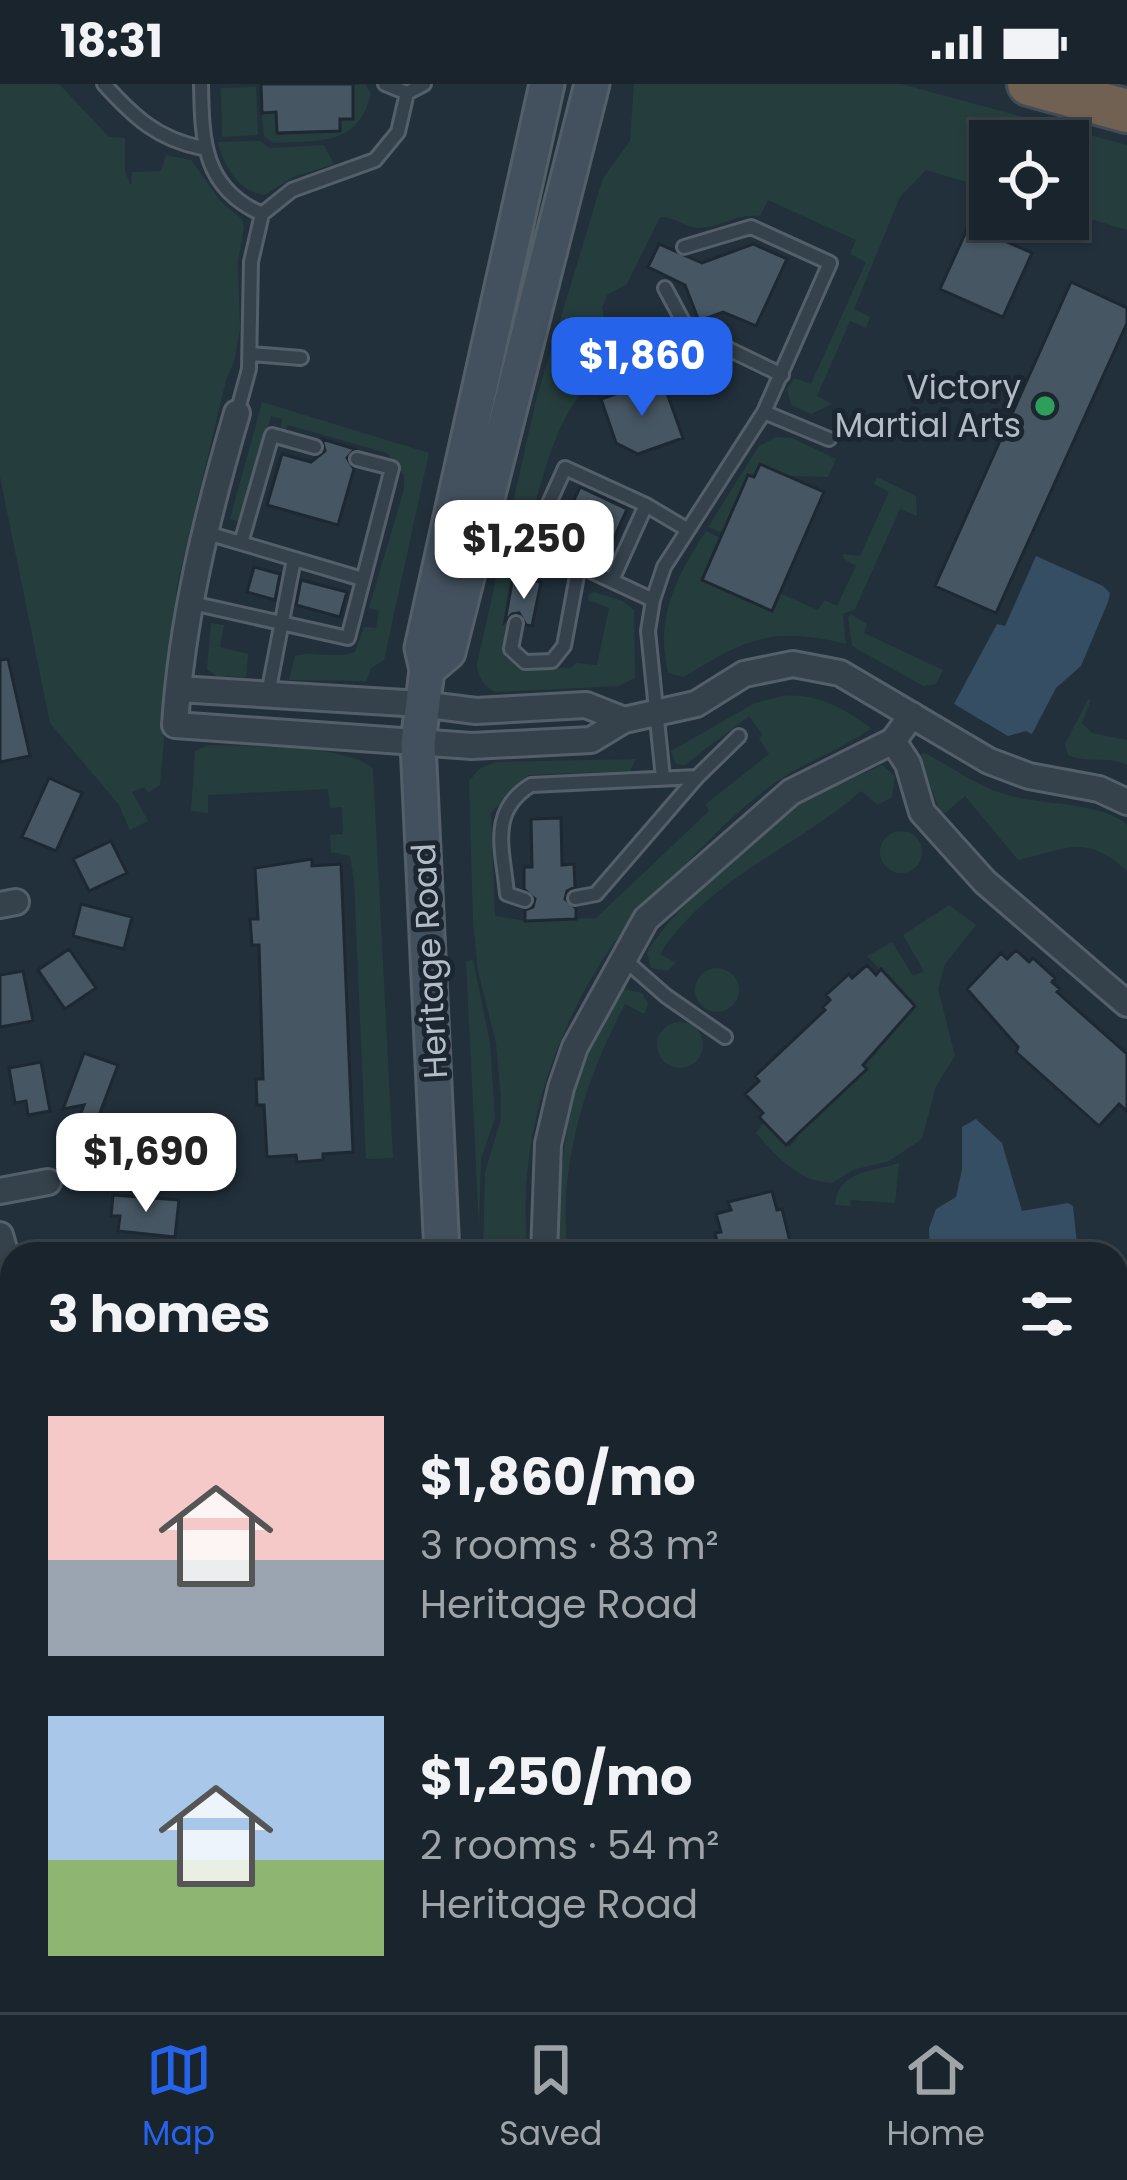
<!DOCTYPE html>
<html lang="en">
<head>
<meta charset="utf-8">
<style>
	body { margin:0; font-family:Poppins,sans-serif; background:#273038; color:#f1f3f6; height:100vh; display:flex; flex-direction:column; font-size:45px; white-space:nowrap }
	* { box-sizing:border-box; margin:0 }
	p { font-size:39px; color:#9fa4a9 }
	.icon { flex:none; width:66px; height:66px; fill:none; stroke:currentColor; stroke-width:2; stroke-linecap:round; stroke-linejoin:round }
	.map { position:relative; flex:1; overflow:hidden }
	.sheet { position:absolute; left:0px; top:1158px; width:1128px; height:771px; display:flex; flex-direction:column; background:#1a242c; border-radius:36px 36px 0 0; box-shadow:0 3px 9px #0004,0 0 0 3px #384148 }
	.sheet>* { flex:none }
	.buttons { position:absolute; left:969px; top:36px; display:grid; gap:24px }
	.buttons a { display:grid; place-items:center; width:120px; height:120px; border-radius:0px; background:#1a242c; box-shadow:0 3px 9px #0004,0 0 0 3px #384148; font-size:60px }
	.price { position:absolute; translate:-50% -102px; padding:0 27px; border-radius:24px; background:#fff; color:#222; font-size:39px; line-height:78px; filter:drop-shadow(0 3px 6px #0008) }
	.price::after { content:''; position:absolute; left:50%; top:72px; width:36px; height:27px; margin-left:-18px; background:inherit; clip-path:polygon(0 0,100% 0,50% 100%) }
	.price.current { background:#2563eb; color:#fff }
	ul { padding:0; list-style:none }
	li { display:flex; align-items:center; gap:36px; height:300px; padding:0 48px }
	li span { display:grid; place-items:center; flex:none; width:336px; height:240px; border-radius:0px; color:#555 }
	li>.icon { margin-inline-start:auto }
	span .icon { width:144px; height:144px; fill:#fffc; stroke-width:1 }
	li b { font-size:51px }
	h2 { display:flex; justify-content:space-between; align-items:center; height:144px; padding:0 48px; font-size:51px }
	.status { display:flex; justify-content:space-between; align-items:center; height:84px; padding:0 60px; background:#1a242c; direction:ltr }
	.status svg { height:33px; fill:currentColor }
	.dock { display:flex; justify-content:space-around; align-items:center; height:168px; border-top:3px solid #384148; background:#1a242c; font-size:33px; color:#9fa4a9 }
	.dock a { display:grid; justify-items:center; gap:6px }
	.dock .current { color:#2563eb }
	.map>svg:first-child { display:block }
	.green { fill:#253e3d }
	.water { fill:#354e63 }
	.building { fill:#465662; stroke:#1d2832; stroke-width:3 }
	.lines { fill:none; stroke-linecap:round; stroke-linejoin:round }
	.lane-casing { stroke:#545f69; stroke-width:18 }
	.street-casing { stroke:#545f69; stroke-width:30 }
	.secondary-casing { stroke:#545f69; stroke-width:39 }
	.highway-casing { stroke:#414c56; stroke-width:48 }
	.lane { stroke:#35414b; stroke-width:12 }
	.street { stroke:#35414b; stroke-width:24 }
	.secondary { stroke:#43515e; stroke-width:33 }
	.highway { stroke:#716152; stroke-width:42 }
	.leisure-dot { fill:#2e9e5b; stroke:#1b2630; stroke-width:4.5 }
	.labels { text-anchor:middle; stroke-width:10; stroke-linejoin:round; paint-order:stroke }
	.poi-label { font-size:33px; fill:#b1bcc7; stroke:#1b2630; text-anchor:end }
	.street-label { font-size:33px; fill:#b1bcc7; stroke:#1b2630 }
</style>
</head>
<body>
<div class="status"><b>18:31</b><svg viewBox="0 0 49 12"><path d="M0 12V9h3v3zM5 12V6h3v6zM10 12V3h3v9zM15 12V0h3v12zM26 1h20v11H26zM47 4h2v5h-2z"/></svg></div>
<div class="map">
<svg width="1127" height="1928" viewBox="0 0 1127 1928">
	<rect width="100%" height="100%" fill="#22303b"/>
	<path class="green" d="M 0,0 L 59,0 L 109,53 L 125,54 L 125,87 L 131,102 L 132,88 L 161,87 L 166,71 L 191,76 L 221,118 L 242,135 L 244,143 L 238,178 L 240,245 L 234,278 L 226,296 L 177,501 L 160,701 L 148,709 L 144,703 L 132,708 L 148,737 L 130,746 L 119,721 L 50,639 L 0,393 Z
		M 365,0 L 371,10 C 357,63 320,56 273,59 L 264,52 L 262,29 L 276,28 L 278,51 L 340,47 L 340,35 L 353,34 L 353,1 Z
		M 634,0 L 901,0 L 1127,61 L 1127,146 L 1068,128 L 1068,57 L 990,57 L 990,105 L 926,86 L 900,113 L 854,225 L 870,233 L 866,244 L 850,237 L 817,312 L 832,320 L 811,330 L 791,321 L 787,306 L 794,294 L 811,300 L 866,178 L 850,170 L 856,156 L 768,116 L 760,132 C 737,129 721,144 699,144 C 685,144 675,132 660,133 L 627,200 L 607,211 L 602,224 L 608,254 L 583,292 L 585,307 C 549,339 529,446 519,494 L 513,494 L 505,536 L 510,538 L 505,572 L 518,585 L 570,584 L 576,579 L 597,581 L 609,524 L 589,516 L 588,511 L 594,508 L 623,517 L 634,526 L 635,594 L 618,602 L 497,608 C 485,605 477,592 477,580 L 536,316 L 603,94 L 630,57 Z
		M 256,3 L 258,51 L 222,53 L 221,4 Z
		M 260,57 L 270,64 L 324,61 L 334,80 L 293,93 L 265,111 C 238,107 225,84 218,58 Z
		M 262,318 L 429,369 L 384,576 L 371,584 L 366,597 L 289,596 L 295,572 C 314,566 335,576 355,568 L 364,543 L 376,544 L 379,527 L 369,524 L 404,405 L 404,391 L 387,369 L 288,341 L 286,345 L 281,344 L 282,335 L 271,332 L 240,438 L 230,435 Z
		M 776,353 L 792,354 L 836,375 L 828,393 L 749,391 L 723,449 L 708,443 L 759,362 Z
		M 877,393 L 916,412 L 917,432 L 900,425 L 855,525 L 843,530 L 846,560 C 773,542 746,554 684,593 L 668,589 C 655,533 676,493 706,447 L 721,454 L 703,497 L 771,527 L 779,509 L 818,526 L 825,516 L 837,522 L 856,482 L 844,475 L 843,470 L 860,472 L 889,408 L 874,400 Z
		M 851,530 L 867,540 L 864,549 L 943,586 L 936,600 L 923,602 L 852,562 L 848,533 Z
		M 211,539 L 224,541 L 220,563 L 248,570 L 246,593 L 217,592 L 207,585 Z
		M 782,612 C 818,609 842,624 871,644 C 842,666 807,676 776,698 C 738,725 701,762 670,798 C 650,820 626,842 609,866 C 550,954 516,1063 528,1170 L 483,1170 L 485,1088 L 501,1035 L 501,1015 L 496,959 L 478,887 L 473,838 L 469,697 L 479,685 L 496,678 L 636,675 L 630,687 L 528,691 L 491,729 L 495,832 L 526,837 L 596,834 L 709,727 L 706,720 L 769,670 L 759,655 L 763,651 L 749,632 L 685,681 L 676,680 L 671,667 L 755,619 Z
		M 1088,615 L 1091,616 L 1082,639 L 1092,649 L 1127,656 L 1127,681 C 1106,671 1087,680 1068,671 L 1065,660 Z
		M 209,661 C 245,663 350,660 373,685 L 393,1074 L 366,1075 L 354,796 L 350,772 L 331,768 L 330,751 L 343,750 L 342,723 L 330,724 L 328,705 L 208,711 L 208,729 L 191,727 L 195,667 Z
		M 923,668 C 948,681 974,700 1001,709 C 1042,723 1083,715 1123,737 L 1127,741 L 1127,787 C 1085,749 1068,765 1018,776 L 965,712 L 945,729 L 939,726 L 920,672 Z
		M 882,681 L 895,692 L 892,713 L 878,721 L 861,707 C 795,765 710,793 660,870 L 676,879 L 667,887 L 651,884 L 647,869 C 662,836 770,737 804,718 C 829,704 856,693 882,681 Z
		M880 768a21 21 0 1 1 42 0a21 21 0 1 1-42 0Z
		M 949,821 L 976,841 L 945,880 L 938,905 L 955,972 L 936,1002 L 922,1055 L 889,1077 L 853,1086 L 832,1099 C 799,1098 776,1072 756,1049 L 764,1038 L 789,1063 L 797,1055 L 793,1050 L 831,1019 L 830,1014 L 842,1001 L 847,1005 L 867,986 L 863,981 L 877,968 L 872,962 L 880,955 L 885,958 L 915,922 L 867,872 L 892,858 L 913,892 L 924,887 L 903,851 Z
		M 473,876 L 490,959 L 495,1034 L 481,1075 L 479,1143 L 466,877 Z
		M695 906a22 22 0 1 1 44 0a22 22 0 1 1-44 0Z
		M 624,905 L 642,909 L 648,920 L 644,930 L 625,920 C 585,996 557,1083 568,1170 L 559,1170 C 554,1102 572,952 624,905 Z
		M657 961a23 23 0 1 1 46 0a23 23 0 1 1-46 0Z
		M 899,1079 L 895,1119 L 851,1116 L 850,1122 L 835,1121 C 838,1086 873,1088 899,1079 Z
		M 1127,1385 L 1127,1530 L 1116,1530 L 1116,1431 Z
		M 1116,1560 L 1127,1560 L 1127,1928 L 1057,1928 L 1056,1917 L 1116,1917 Z
		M 744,1917 L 842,1917 L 844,1928 L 743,1928 Z"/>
	<path class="water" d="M 1036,472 L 1103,502 L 1110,509 L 1108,518 L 1081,582 L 1056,604 L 1032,650 L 1026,647 L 1008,652 L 954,620 L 997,540 L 1005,542 Z
		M 976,1035 L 1002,1059 L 1022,1127 L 1068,1119 L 1073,1122 L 1078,1170 L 930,1170 L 929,1144 L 936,1125 L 956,1113 L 962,1085 L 962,1043 Z"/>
	<path class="building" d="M 261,0 L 353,0 L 353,35 L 340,35 L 340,47 L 277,49 L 276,28 L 262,29 Z
		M 969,141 L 1032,169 L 1003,233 L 940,205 Z
		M 659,160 L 702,179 L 753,160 L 787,175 L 756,242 L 723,228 L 699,237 L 685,201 L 648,183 Z
		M 1071,198 L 1127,224 L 1127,239 L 996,529 L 935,502 Z
		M 644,300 L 667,309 L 683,354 L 638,370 L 616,359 L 601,315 Z
		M 322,355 L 355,365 L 347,374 L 354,385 L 338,441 L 267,421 L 282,370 L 311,378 L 325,367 Z
		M 760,380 L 824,408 L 772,527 L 702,496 L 748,391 L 754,393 Z
		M 580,403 L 627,425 L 606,472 L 558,450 Z
		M 254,483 L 280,490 L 275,516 L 247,508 Z
		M 513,493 L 516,502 L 523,505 L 534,497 L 541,498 L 532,542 L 526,541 L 519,529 L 512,530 L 505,537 Z
		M 301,496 L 347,508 L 340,533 L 296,521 Z
		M 8,575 L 30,672 L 0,678 L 0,576 Z
		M 49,694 L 82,709 L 56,767 L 22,753 Z
		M 561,734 L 562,781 L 574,780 L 575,803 L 567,807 L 565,815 L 576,824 L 576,835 L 525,837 L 525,826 L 533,823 L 535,815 L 524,805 L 524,783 L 532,783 L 531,735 Z
		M 111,757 L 127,789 L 89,807 L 73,775 Z
		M 312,775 L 312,782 L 341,780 L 353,1068 L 323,1070 L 323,1076 L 297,1078 L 296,1071 L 267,1073 L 264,1021 L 257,1021 L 256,995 L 263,995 L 259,861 L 252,861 L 250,835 L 258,835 L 255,784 Z
		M 81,820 L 132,833 L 124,865 L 73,852 Z
		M 69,865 L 96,904 L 65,925 L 38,886 Z
		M 1016,866 L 1029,878 L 1033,874 L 1055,894 L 1052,898 L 1060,905 L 1057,908 L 1127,970 L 1127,1027 L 1119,1020 L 1099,1042 L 1016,968 L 1018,963 L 967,905 L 1001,869 L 1007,875 Z
		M 867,881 L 876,891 L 881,885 L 915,922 L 863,981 L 867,985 L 786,1061 L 759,1033 L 763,1029 L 745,1010 L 759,997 L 755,992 L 825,926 L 823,923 L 830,916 L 826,911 L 849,890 L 852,894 Z
		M 23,887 L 33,937 L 0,943 L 0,891 Z
		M 84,969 L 118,981 L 95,1042 L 78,1036 L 84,1021 L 63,1025 Z
		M 41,978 L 50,1027 L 28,1031 L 26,1017 L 15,1019 L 9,984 Z
		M 151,1039 L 165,1073 L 119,1092 L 109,1068 L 136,1057 L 120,1051 Z
		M 772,1107 L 777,1126 L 782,1125 L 793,1170 L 720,1170 L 715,1149 L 721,1148 L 716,1130 L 731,1126 L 728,1118 Z
		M 113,1111 L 179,1116 L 175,1153 L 118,1147 L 120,1132 L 111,1132 Z"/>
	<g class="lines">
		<defs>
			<path id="lane" d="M 104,0 C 134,33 157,55 202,64
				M 201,0 C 202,57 203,104 262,130
				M 385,0 L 407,9 L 424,0
				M 665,204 L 687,245 L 782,291
				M 250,270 L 301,274
				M 764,328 L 829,355
				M 237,329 L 249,285 L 251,178 L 262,130 L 292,106 L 375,76 L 398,48 L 407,9
				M 204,448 L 362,495
				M 241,459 L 272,351 L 315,363
				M 531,459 L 653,516
				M 524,495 L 531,459 L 565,384 L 646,421 L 688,446
				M 612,496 L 646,421
				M 192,519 L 348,554 L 392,384 L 357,375
				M 516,539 L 511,565 L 525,578 L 552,577 L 564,562 L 579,481
				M 268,610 L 294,475
				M 663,694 L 648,547 L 653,516 L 664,483 L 764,328 L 830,179 L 751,143 L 684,163
				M 575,814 L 596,810 L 697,693 L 739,652
				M 525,816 L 507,810 C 503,765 488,728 531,701 L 697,693
				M 625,876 L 666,912 L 725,953
				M 1116,1546 L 1127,1546"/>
			<path id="street" d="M 237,329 C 207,432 182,534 175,641 L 472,662 L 591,656 L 624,636 L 696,620 L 744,590 L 793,580 L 840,589 L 989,677 L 1029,692 L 1099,705 L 1127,718
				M 178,605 L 421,620 L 476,627 L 586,621 L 624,636
				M 893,657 L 908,680 L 922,728 L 985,798 L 1127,920
				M 0,821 L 16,818
				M 0,1107 L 48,1098
				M 0,1151 L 12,1192
				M 544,1170 L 548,1060 L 561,1004 L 575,963 L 646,835 L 791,708 L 893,657 L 912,631
				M 1116,1398 L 1127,1349
				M 0,1442 L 12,1445
				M 0,1836 L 12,1844
				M 73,1917 L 76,1928
				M 313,1917 L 313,1928
				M 556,1917 L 556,1928
				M 1044,1917 L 1045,1928"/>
			<path id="secondary" d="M 427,586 L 448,568 L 592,0
				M 442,1170 L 418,659 L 427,586 L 422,564 L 547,0
				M 469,1917 L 470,1928"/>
			<path id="highway" d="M 1029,0 L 1127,27"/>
		</defs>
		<use href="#lane" class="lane-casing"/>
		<use href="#street" class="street-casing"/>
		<use href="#secondary" class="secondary-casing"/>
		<use href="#highway" class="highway-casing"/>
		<use href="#lane" class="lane"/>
		<use href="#street" class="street"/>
		<use href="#secondary" class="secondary"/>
		<use href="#highway" class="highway"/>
	</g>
	<circle class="leisure-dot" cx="1045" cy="322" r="12"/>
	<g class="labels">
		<g class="poi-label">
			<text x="1021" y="315">Victory<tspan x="1021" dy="38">Martial Arts</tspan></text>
		</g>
		<g class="street-label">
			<text transform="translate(429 877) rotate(-93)" y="12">Heritage Road</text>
		</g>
	</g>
</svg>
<div class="buttons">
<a><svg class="icon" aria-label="locate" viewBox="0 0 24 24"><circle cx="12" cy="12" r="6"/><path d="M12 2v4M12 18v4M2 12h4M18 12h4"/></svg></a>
</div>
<b class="price current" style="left:642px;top:335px">$1,860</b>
<b class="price" style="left:524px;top:518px">$1,250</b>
<b class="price" style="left:146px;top:1131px">$1,690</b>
<section class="sheet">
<h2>3 homes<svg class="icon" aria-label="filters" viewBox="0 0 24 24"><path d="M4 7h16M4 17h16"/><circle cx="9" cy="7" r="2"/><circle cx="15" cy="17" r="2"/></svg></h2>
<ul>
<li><span style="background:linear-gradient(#f6c9c9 60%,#9aa5b1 0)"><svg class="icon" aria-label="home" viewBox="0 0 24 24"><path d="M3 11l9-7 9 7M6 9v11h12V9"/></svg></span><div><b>$1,860/mo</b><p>3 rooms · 83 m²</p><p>Heritage Road</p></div></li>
<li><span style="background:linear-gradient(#a9c7e8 60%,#8fb573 0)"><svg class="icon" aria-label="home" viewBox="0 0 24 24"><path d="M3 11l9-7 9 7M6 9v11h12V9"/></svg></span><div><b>$1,250/mo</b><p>2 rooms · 54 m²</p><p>Heritage Road</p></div></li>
</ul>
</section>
</div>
<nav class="dock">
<a class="current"><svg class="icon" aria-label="map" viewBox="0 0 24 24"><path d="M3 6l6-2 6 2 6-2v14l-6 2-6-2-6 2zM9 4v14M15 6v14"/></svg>Map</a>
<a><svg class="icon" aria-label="saved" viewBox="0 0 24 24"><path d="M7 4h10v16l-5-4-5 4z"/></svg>Saved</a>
<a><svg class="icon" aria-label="home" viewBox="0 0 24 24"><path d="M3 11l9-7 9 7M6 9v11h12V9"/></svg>Home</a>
</nav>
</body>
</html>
